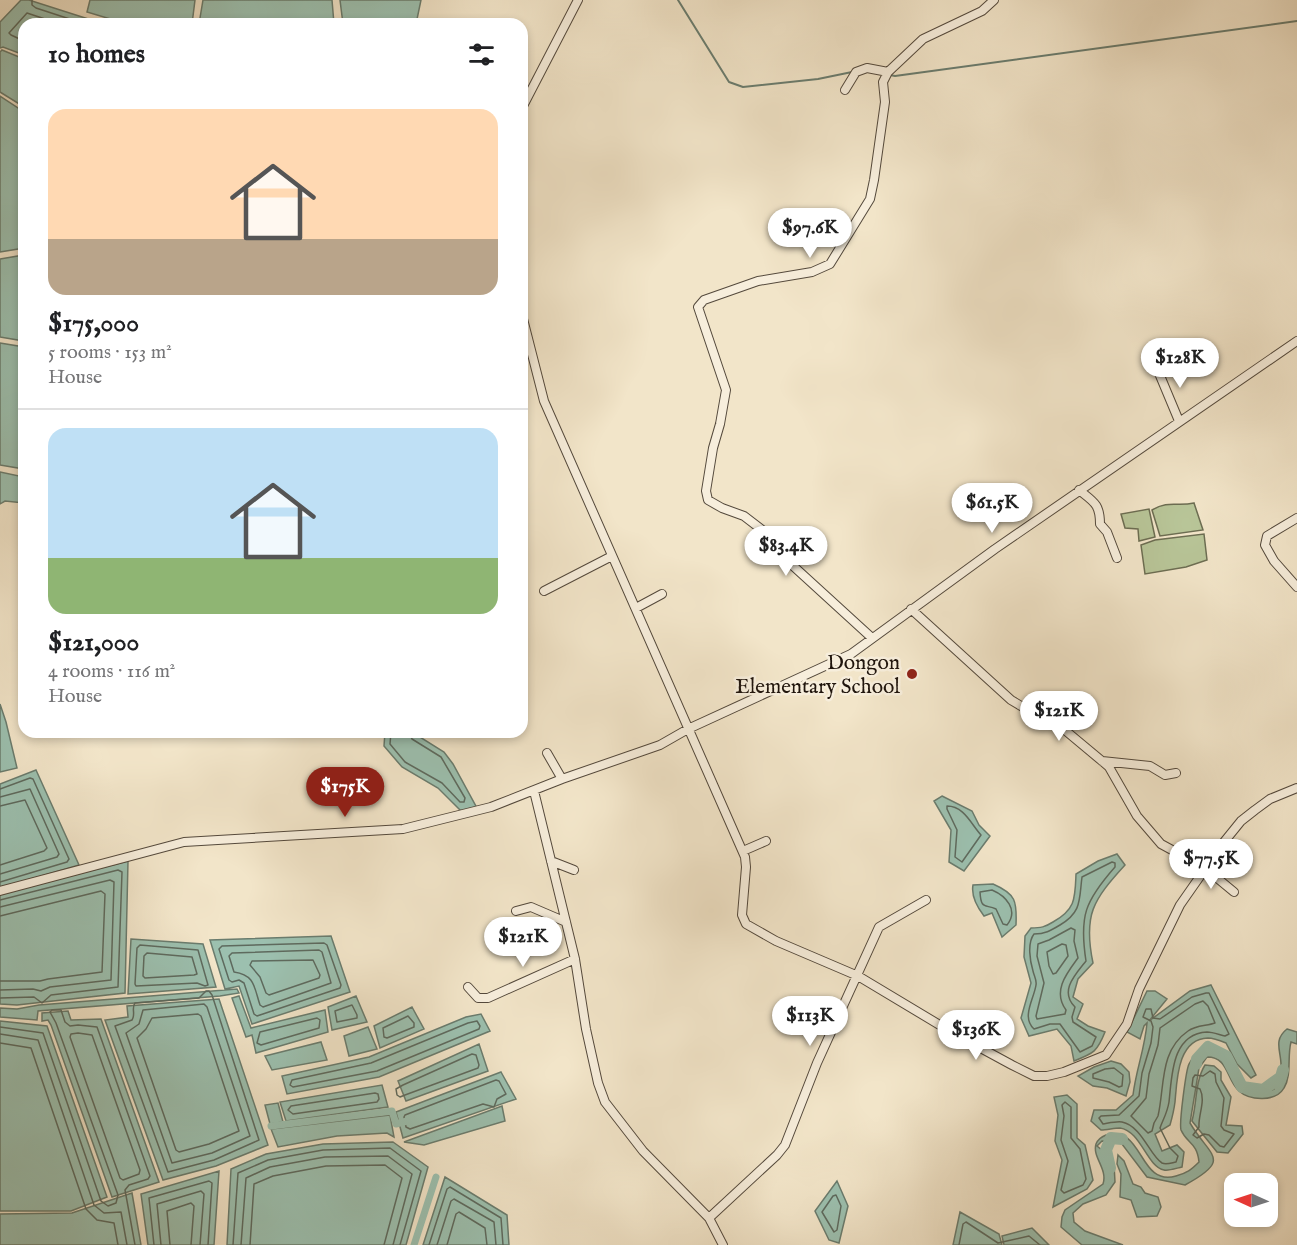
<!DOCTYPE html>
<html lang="en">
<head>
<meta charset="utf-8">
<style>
	body { margin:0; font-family:"IM FELL English",serif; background:#f2f2f2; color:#202124; height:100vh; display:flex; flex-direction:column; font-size:22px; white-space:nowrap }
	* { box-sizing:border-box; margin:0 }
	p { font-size:20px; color:#757577 }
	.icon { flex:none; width:33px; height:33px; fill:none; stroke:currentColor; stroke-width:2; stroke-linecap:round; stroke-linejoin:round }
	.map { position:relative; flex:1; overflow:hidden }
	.panel { position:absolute; left:18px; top:18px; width:510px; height:720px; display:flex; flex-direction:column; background:#fff; border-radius:18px; box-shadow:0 3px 9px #0003 }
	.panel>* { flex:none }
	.needle { width:39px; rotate:273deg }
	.tools { position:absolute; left:1224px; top:1173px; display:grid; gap:12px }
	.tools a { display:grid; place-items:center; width:54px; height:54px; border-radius:12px; background:#fff; box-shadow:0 3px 9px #0003; font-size:30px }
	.price { position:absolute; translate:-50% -51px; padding:0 14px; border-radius:21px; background:#fff; color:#222; font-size:20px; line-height:39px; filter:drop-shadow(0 2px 3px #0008) }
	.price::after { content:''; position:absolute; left:50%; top:36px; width:18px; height:14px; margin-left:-9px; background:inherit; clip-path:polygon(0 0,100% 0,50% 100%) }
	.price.active { background:#8f2418; color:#fff }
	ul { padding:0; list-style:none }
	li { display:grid; align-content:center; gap:12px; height:318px; padding:0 30px }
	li+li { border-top:2px solid #e0e0e0 }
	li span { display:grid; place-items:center; height:186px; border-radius:18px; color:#555 }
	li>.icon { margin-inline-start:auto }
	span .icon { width:108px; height:108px; fill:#fffc; stroke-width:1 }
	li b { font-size:26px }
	h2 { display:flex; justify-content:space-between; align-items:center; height:72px; padding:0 30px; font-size:26px }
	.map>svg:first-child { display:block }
	.green { fill:#b8c598; stroke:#6c6d52; stroke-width:1.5 }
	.water { fill:#9cc0af; stroke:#6a7c6e; stroke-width:1.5 }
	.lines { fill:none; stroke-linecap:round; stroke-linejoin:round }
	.shore { stroke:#5e6a5e; stroke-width:1.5 }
	.stream { stroke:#6a7c6e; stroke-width:2 }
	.canal { stroke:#9cc0af; stroke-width:7 }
	.river { stroke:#9cc0af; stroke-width:12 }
	.minor-casing { stroke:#54493c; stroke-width:10 }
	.minor { stroke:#f7eedc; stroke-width:8 }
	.poi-dot { fill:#8f2418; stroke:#f7eedc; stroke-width:2 }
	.labels { text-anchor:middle; stroke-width:5; stroke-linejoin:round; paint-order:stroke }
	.poi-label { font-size:21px; fill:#20150d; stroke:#f7eedc; text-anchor:end }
</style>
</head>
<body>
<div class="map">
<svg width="1297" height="1245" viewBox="0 0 1297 1245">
	<rect width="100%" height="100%" fill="#f2e5c9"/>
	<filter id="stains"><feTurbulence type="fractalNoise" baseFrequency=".00333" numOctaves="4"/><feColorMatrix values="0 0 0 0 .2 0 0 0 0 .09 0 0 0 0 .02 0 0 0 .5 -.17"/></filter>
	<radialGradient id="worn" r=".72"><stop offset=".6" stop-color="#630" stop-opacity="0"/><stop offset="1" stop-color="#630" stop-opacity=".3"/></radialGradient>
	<path class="green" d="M 1194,503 L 1203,530 L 1160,536 L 1152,510 C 1169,500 1177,507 1194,503 Z
		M 1149,509 L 1155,537 L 1139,541 L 1138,529 L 1125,528 L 1121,514 Z
		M 1204,534 L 1207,560 L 1186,567 L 1145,574 L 1141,545 L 1155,540 Z"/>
	<path class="water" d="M 21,0 L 29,0 L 104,24 L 24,24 L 24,55 L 3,47 L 0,48 L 0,22 Z
		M 90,0 L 195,0 L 192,24 L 127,24 L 87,12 Z
		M 203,0 L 332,0 L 334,24 L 199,24 Z
		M 340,0 L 421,0 L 416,24 L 343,24 Z
		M 2,50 L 24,59 L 24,107 L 0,92 L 0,52 Z
		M 0,96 L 24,112 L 24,248 L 0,252 Z
		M 24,255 L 24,341 L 0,337 L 0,259 Z
		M 0,343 L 24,347 L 24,469 L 0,465 Z
		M 0,472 L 24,477 L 24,503 L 5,501 L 0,504 Z
		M 0,704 L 6,722 L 17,768 L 0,772 Z
		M 385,732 L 412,732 L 444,752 L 453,764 L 478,810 L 462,812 L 438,788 L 402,767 L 384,746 Z
		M 36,770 L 79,865 L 0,888 L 0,784 Z
		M 942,796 L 972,811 L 979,825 L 990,836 L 964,871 L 949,862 L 951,830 L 934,801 Z
		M 1117,854 L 1125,865 C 1093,900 1083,915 1093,963 L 1078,979 L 1073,997 L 1083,1004 L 1077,1019 L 1088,1026 L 1105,1032 C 1097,1052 1094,1053 1074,1061 L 1071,1046 L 1057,1029 L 1029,1036 L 1021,1018 L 1031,983 L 1024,957 L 1025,936 L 1031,928 C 1041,928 1045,927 1053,922 C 1076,909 1075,898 1076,874 L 1098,861 Z
		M 128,861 L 125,993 L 17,1005 L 0,1004 L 0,894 Z
		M 993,884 C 1016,894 1017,901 1016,925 L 1002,937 L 992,913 L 984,916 C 977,907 971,896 973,885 Z
		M 331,936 L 350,992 L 252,1024 L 239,986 L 225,989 L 210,940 Z
		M 131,939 L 203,944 L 216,987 L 128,994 Z
		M 1211,985 L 1256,1075 L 1251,1078 L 1237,1064 L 1226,1043 C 1221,1041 1213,1038 1208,1038 C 1177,1039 1177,1081 1175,1102 C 1174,1110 1172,1118 1170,1125 L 1155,1134 L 1162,1151 L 1177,1145 L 1184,1152 L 1182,1167 C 1177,1168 1169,1171 1164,1170 C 1147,1167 1141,1131 1120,1128 C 1114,1128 1107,1130 1101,1130 L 1091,1121 L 1094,1110 L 1116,1110 L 1133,1095 C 1136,1070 1145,1048 1147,1023 L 1144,1026 L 1140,1039 L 1127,1032 L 1147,991 L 1155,991 L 1167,999 L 1149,1021 L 1190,991 Z
		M 237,989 L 239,993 L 220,996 L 38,1011 L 37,1020 L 0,1017 L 0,1008 L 17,1009 L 39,1005 Z
		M 239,996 L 251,1028 L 325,1010 L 328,1032 L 256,1053 L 252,1035 L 246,1037 L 232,998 Z
		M 356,996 L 367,1022 L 332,1030 L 328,1007 Z
		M 219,999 L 268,1145 L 216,1166 L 163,1180 L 105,1020 L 128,1017 L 127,1006 Z
		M 412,1007 L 424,1029 L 380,1048 L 374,1026 Z
		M 68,1011 L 71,1020 L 101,1019 L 159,1182 L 112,1197 L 51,1025 L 48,1020 L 42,1021 L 42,1013 Z
		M 481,1014 L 490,1031 L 379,1077 L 287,1094 L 282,1076 L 369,1057 L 466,1017 Z
		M 0,1021 L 47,1026 L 107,1197 L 71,1211 L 0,1211 Z
		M 368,1027 L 377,1049 L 349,1056 L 344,1036 Z
		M 1287,1029 L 1297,1032 L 1297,1044 L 1291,1042 C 1287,1057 1292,1075 1284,1088 C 1276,1102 1250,1101 1239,1091 C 1226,1080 1229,1057 1207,1057 L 1199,1068 L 1190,1123 C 1210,1157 1233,1159 1185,1185 L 1147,1177 L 1122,1144 L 1117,1142 L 1102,1141 L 1097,1146 L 1110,1157 L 1114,1164 L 1115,1182 L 1106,1195 L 1083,1204 L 1073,1213 L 1074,1222 L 1085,1231 L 1123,1245 L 1082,1245 L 1061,1227 L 1062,1217 L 1065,1210 L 1103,1184 C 1108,1169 1092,1157 1096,1144 C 1098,1139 1101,1137 1106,1135 C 1144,1124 1138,1187 1176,1176 C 1187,1173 1191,1170 1199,1162 C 1197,1142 1187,1144 1181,1130 C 1179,1123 1186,1070 1189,1064 C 1192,1058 1196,1054 1201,1050 C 1209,1051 1218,1052 1224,1058 C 1240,1072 1237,1106 1274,1089 C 1276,1081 1280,1073 1281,1065 C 1281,1051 1273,1040 1287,1029 Z
		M 321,1042 L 327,1060 L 272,1070 L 265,1056 Z
		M 479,1044 L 488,1071 L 406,1101 L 398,1081 Z
		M 1111,1061 L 1121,1064 L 1129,1072 L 1130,1082 L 1126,1096 L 1107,1088 L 1093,1086 L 1078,1076 L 1094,1067 Z
		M 1205,1065 L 1214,1066 L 1221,1072 L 1221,1080 L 1231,1097 L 1226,1125 L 1242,1126 L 1243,1134 L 1228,1153 L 1217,1152 L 1192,1121 C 1197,1103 1195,1081 1205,1065 Z
		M 501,1072 L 516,1099 L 403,1138 L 396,1112 Z
		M 382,1085 L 388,1107 L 286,1121 L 280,1102 Z
		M 1067,1095 L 1077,1104 L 1077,1138 L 1085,1145 L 1093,1180 L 1087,1189 L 1053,1207 L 1062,1160 L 1055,1141 L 1058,1115 L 1054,1097 Z
		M 278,1103 L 283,1122 L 270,1124 L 265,1105 Z
		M 502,1106 L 505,1121 L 424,1145 L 404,1142 Z
		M 390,1115 L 394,1137 L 387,1133 L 337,1136 L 278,1147 L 271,1129 Z
		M 393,1142 L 428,1167 L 406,1245 L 227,1245 L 231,1169 L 266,1154 L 323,1144 Z
		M 1118,1155 L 1124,1161 L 1133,1184 L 1141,1187 L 1145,1193 L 1158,1197 L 1161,1207 L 1157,1216 L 1137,1217 L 1131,1200 L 1120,1197 L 1121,1174 L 1117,1164 Z
		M 219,1171 L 214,1245 L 148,1245 L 141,1194 Z
		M 445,1177 L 507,1215 L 509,1245 L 423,1245 Z
		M 837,1181 L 848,1206 L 839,1243 L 829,1240 L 815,1211 Z
		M 132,1193 L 141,1245 L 0,1245 L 0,1214 L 72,1213 Z
		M 960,1212 L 999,1234 L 1002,1245 L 953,1245 Z
		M 1032,1228 L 1049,1245 L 1004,1245 L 1002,1236 Z"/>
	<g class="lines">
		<path class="shore" d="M 32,0 L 32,5 L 36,8 L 85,24
			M 24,41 L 11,35 L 9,33 L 27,13 L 60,24
			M 391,732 L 390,744 L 405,762 L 442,783 L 460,802 L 464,802 L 465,798 L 441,757 L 412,739 L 409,732
			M 0,789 L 30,778 L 33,779 L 69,859 L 67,862 L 0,882
			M 0,797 L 30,789 L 59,854 L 57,857 L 0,874
			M 0,806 L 25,800 L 47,848 L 44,851 L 0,865
			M 947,806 C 964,806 971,824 981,835 L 962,862 L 955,857 L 957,830 L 947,809 Z
			M 1112,862 L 1115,863 L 1115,867 C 1085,901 1079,916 1086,961 C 1075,975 1059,991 1075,1007 L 1072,1017 L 1073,1022 L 1096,1037 L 1092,1046 L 1080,1052 L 1060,1024 L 1050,1024 L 1034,1029 C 1021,1017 1034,999 1036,985 C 1037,980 1034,976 1033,971 C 1030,961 1027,943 1034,934 C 1045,934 1050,931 1060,925 C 1082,912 1079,900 1082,877 Z
			M 992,890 C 1006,896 1019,910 1007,925 L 1003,924 L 996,909 C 985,904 981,910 980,892 Z
			M 0,900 L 118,870 L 122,872 L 118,987 L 51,995 L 42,1003 L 34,997 L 0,998
			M 0,907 L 110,880 L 114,882 L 111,980 L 50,987 L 41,991 L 33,989 L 0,990
			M 0,916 L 101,891 L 105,894 L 102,972 L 48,979 L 40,981 L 0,981
			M 1071,928 L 1075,930 L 1074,941 L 1078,958 C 1067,973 1052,991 1066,1010 L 1065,1014 L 1037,1019 L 1036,1016 L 1044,983 L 1037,956 L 1038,944 L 1049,940 Z
			M 324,943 L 327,945 L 341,985 L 340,988 L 257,1016 L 254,1014 L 244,983 L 239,980 L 232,982 L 229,980 L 219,949 L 222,946 Z
			M 1062,944 L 1066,945 L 1068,956 L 1056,973 L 1053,974 L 1049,966 L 1047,952 Z
			M 140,945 L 198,950 L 208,985 L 205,986 L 197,983 L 136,986 L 135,984 L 137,948 Z
			M 319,950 L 322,952 L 331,983 L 263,1007 L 260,1005 C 254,987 255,975 234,972 L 229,956 L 232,953 Z
			M 147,953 L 192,957 L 197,974 L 194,975 L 145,978 L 143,976 L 144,956 Z
			M 313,960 L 320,975 L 319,978 L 269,995 L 266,993 L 260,977 L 250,965 L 252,961 Z
			M 206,991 L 209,991 L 212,995 L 259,1140 L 214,1160 L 168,1172 L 115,1026 L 132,1020 C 136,1014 131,1008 135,1003 L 199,998 Z
			M 1206,993 L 1209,993 L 1229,1034 L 1225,1036 C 1220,1035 1213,1032 1207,1032 C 1171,1034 1172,1077 1169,1102 C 1167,1114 1163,1119 1160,1128 L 1170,1148 L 1178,1156 L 1176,1162 C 1171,1163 1166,1165 1162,1163 C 1150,1156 1142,1126 1122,1122 C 1117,1121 1109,1123 1103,1124 L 1099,1118 L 1101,1116 L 1119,1115 L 1139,1096 L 1142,1073 L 1151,1043 L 1153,1027 L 1151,1021 L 1143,1017 L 1146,1009 L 1151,1009 L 1153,1018 L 1160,1019 L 1192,997 Z
			M 1203,1001 L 1208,1006 L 1215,1023 C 1207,1026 1196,1025 1188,1031 C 1159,1051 1165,1086 1158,1116 L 1154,1123 L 1152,1131 L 1148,1133 L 1131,1116 L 1146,1098 L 1149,1074 L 1158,1045 L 1160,1028 L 1195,1004 Z
			M 204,1004 L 207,1007 L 250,1136 L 212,1153 L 172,1163 L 126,1033 L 139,1024 L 143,1010 Z
			M 352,1005 L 357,1015 L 357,1018 L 337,1022 L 335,1011 Z
			M 198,1014 L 201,1016 L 239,1131 L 209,1144 L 179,1152 L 176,1150 L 137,1038 L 146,1029 L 152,1018 Z
			M 408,1016 L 414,1023 L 414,1027 L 387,1038 L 384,1037 L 383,1028 Z
			M 317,1018 L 320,1020 L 319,1028 L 261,1045 L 257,1043 L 260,1032 Z
			M 477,1021 L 480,1026 L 479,1029 L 377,1071 L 293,1087 L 290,1085 L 292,1080 L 371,1063 L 468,1023 Z
			M 0,1027 L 43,1033 L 101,1201 L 108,1206 L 116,1203 L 118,1195 L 56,1023 L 50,1012 L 52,1010 L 61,1010 L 65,1022 L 70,1026 L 78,1025 L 97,1027 L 150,1176 L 148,1179 L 129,1185 L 125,1190 L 135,1245
			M 78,1033 L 92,1035 L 140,1170 L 139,1174 L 123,1180 L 120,1178 L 70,1037 L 71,1034 Z
			M 0,1034 L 38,1040 L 94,1205 L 104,1213 L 121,1212 L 127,1245
			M 0,1043 L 31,1048 L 86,1209 L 97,1220 L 114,1223 L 118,1245
			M 472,1054 L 476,1055 L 479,1065 L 478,1068 L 405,1095 L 400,1097 L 397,1095 L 396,1089 L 403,1085 Z
			M 1105,1069 L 1114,1068 L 1123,1075 L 1122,1086 L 1119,1087 L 1109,1082 L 1093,1078 L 1093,1074 Z
			M 1210,1071 L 1215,1074 L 1216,1082 L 1224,1098 L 1221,1126 L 1224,1130 L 1234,1134 L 1224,1147 L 1220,1146 L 1209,1135 L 1204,1134 L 1197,1138 L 1193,1135 L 1199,1127 C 1198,1115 1206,1101 1200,1089 L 1192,1086 L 1193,1078 L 1195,1075 L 1203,1076 Z
			M 496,1080 L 499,1081 L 506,1094 L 497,1099 L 494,1107 L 483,1104 L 410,1129 L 406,1127 L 404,1117 L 405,1115 Z
			M 375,1093 L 378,1094 L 379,1099 L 377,1102 L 293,1114 L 288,1110 L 291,1106 Z
			M 1065,1102 L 1071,1107 L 1071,1138 L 1080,1149 L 1086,1179 L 1083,1185 L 1064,1193 L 1061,1190 L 1068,1161 L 1061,1140 L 1064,1116 L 1062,1105 Z
			M 836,1195 L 841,1206 L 837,1230 L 834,1232 L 822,1212 L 833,1196 Z
			M 154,1245 L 149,1198 L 209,1181 L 212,1183 L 208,1245
			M 161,1245 L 157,1204 L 201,1191 L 204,1194 L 200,1245
			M 170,1245 L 167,1211 L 191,1203 L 194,1206 L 191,1245
			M 233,1245 L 238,1173 L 268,1160 L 323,1150 L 390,1148 L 421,1171 L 400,1245
			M 241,1245 L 246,1178 L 270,1167 L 325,1157 L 388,1156 L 412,1174 L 393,1245
			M 250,1245 L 254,1184 L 273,1176 L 326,1166 L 385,1165 L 402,1178 L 384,1245
			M 429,1245 L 447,1189 L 450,1187 L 501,1218 L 503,1245
			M 437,1245 L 451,1201 L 454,1199 L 494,1222 L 496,1245
			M 447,1245 L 456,1214 L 459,1212 L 485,1228 L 487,1245
			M 959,1245 L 963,1224 L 966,1222 L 998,1243 L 1029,1236 L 1040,1245"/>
		<path class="stream" d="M 678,0 L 729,82 L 743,87 L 818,79 L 852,72
			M 890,75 L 895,76 L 1297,21"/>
		<path class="canal" d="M 271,1126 L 392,1111 L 396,1124 L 407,1121
			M 414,1245 L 436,1177"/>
		<path class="river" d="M 1196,1064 L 1197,1059 L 1208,1047 L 1226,1056 L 1242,1087 L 1263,1090 L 1281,1077 L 1283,1070
			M 1110,1168 L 1106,1150 L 1111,1138 L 1122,1139"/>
		<defs>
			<path id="minor" d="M 845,90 L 856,72 L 867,68 L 888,72
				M 522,108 L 578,0
				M 522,315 L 544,401 L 745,857 L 746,867 L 742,915 L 746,924 L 776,941 L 858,976 L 953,1033 L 1012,1065 L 1034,1076 L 1047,1076 L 1064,1072 L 1106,1055 L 1127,1024 L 1139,989 L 1180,905 L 1224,842 L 1241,821 L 1255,810 L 1270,799 L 1297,788
				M 1156,366 L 1179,421
				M 1079,490 C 1094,502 1100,504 1100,524 L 1107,532 L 1117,558
				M 1297,518 L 1267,536 L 1265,545 L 1274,561 L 1297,587
				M 544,591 L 612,556
				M 636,608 L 662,594
				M 911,609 L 1011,700 L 1021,706 L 1048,716 L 1102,761 L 1109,767 L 1137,816 L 1161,844 L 1205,868 L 1234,892
				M 872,638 L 791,564 L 770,536 L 744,516 L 722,508 L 708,500 L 706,491 L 713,448 L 720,424 L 726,390 L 698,307 L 704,300 L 758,281 L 812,272 L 830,264 L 870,199 L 874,180 L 885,102 L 883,82 L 888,72 L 923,39 L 982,11 L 994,0
				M 547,753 L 562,779
				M 1102,761 L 1150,766 L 1165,775 L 1176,773
				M 534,791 L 575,959 L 586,1029 L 598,1083 L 605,1102 L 643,1151 L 709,1218 L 723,1245
				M 743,851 L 766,841
				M 551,861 L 574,870
				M 0,891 L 184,842 L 403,829 L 491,807 L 562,779 L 660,745 L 688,729 L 851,654 L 995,549 L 1297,341
				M 516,911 L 531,907 L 566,922
				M 468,987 L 478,998 L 488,998 L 575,959
				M 709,1218 L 777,1155 L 785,1145 L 817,1063 L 879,927 L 926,900"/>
		</defs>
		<use href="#minor" class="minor-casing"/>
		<use href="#minor" class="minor"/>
	</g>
	<circle class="poi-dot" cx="912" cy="674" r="6"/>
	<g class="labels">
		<g class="poi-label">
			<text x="900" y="669">Dongon<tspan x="900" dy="24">Elementary School</tspan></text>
		</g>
	</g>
	<rect width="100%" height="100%" filter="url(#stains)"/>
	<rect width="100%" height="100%" fill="url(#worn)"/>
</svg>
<div class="tools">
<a><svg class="needle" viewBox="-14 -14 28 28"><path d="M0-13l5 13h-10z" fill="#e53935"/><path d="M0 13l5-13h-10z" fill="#757577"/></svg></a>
</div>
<b class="price" style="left:810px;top:259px">$97.6K</b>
<b class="price" style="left:1180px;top:389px">$128K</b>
<b class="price" style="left:992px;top:534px">$61.5K</b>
<b class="price" style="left:786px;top:577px">$83.4K</b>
<b class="price" style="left:1059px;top:742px">$121K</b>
<b class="price active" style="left:345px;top:818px">$175K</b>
<b class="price" style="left:1211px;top:890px">$77.5K</b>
<b class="price" style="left:523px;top:968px">$121K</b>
<b class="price" style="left:810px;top:1047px">$113K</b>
<b class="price" style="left:976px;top:1061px">$136K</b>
<section class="panel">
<h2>10 homes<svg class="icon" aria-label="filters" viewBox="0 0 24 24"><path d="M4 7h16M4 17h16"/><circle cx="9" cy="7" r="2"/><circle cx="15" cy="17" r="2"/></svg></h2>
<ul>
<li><span style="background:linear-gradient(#ffd9b3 70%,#b9a48a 0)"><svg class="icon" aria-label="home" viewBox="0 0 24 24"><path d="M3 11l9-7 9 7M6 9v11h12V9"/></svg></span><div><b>$175,000</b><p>5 rooms · 153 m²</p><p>House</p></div></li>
<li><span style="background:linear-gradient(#bfe0f5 70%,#8fb573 0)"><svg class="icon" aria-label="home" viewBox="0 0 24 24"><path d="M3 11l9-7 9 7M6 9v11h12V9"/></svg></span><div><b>$121,000</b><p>4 rooms · 116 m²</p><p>House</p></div></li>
</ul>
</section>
</div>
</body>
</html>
